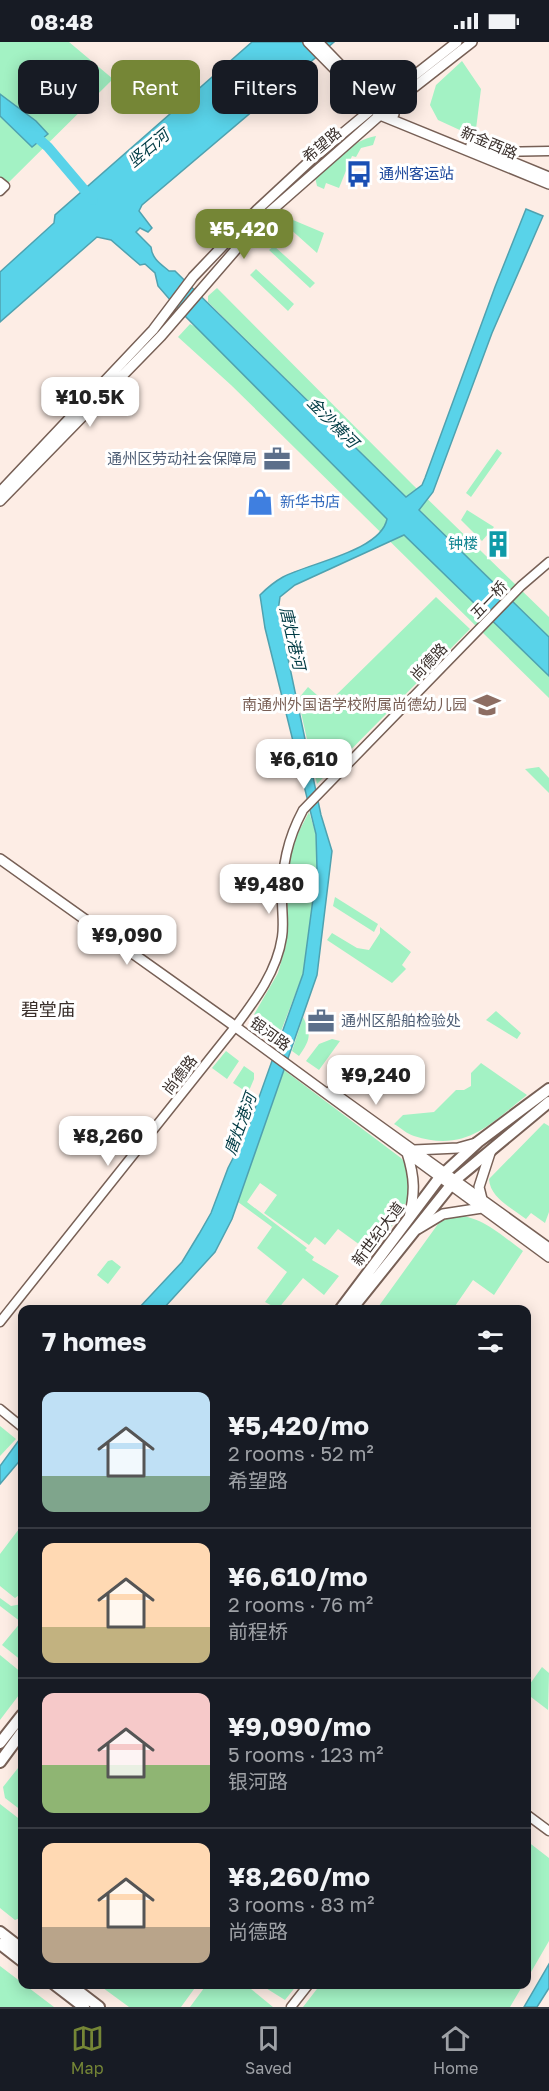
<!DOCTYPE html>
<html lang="en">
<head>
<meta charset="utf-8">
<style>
	body { margin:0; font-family:"Golos Text","Noto Sans SC",sans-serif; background:#20242c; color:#f1f3f6; height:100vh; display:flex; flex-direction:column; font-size:22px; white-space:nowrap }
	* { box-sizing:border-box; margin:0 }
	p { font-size:20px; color:#9ea1a6 }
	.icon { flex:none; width:33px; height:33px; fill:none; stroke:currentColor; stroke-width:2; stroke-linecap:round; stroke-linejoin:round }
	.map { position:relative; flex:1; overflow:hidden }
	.side { position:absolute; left:18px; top:1263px; width:513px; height:684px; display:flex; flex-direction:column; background:#171b24; border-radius:12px; box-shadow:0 3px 15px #0003 }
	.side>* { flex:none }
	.hud { position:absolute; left:18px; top:18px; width:513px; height:54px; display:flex; gap:12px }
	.price { position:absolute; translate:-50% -51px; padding:0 14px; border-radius:12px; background:#fff; color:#222; font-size:20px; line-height:39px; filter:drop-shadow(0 2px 3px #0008) }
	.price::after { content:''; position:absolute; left:50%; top:36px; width:18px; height:14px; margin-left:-9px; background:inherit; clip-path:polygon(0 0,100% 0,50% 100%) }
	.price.on { background:#758636; color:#fff }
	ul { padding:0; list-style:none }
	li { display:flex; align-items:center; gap:18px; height:150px; padding:0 24px }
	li+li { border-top:2px solid #363941 }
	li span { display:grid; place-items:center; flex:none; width:168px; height:120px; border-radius:12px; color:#555 }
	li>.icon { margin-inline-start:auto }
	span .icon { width:72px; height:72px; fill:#fffc; stroke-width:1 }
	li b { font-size:26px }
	h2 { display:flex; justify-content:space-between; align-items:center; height:72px; padding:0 24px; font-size:26px }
	.pill { padding:0 21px; border-radius:12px; background:#171b24; box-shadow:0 3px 15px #0003; font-size:21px; line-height:54px }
	.pill.on { background:#758636; color:#fff }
	.status { display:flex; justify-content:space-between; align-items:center; height:42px; padding:0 30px; background:#171b24; direction:ltr }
	.status svg { height:16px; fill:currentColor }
	.dock { display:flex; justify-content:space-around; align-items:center; height:84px; border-top:2px solid #363941; background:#171b24; font-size:16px; color:#9ea1a6 }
	.dock a { display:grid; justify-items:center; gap:3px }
	.dock .on { color:#758636 }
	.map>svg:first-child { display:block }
	.green { fill:#a3f2c4 }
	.water { fill:#59d3e9; stroke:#4fa2b0; stroke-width:1.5 }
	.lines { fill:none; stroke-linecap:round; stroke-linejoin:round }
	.river { stroke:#59d3e9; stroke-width:10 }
	.tertiary-casing { stroke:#776056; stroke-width:11 }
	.secondary-casing { stroke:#776056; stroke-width:12 }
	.primary-casing { stroke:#776056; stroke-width:14 }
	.tertiary { stroke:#fff; stroke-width:8 }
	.secondary { stroke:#fff; stroke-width:9 }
	.primary { stroke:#fff; stroke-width:10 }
	.labels { text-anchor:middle; stroke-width:6; stroke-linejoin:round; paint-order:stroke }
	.street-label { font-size:15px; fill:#392f2b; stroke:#fff }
	.transit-label { font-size:15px; fill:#164399; stroke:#fff; text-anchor:start }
	.service-label { font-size:15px; fill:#4e5e75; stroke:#fff; text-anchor:end }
	.shop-label { font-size:15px; fill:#366cbe; stroke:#fff; text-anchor:start }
	.culture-label { font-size:15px; fill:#0d838f; stroke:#fff; text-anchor:end }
	.education-label { font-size:15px; fill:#785e54; stroke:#fff; text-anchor:end }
	.water-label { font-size:16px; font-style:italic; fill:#003b44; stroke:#fff }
	.quarter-label { font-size:18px; fill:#392f2b; stroke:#fff }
</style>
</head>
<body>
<div class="status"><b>08:48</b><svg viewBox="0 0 49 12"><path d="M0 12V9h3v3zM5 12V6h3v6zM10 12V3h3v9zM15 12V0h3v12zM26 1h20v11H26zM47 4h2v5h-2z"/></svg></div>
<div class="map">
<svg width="549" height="1965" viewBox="0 0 549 1965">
	<rect width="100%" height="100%" fill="#fdede5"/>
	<path class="green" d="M 0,0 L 69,0 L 113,37 L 5,144 L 0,140 Z
		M 462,19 L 481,47 L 475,95 L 438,78 L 430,63 L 436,43 Z
		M 376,94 L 373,103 L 361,106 L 356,115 L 352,114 L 339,146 L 326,141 L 324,147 L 317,144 L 315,135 C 333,120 352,98 376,94 Z
		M 293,178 L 324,191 L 317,211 L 288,185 Z
		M 274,204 L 315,241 L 310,246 L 269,208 Z
		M 256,227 L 294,262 L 288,269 L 250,233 Z
		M 217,246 L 412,442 L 549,575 L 549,595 L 208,260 L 208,254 Z
		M 190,282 L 196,285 L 549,634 L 549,656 L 231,343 L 178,295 Z
		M 497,407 L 502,411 L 471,455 L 466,451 Z
		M 467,468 L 494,485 L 482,499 L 461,478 Z
		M 436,555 L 470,587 L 317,742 L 298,657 L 308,645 L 327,662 Z
		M 539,725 L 549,736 L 549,751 L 525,727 Z
		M 309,770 L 316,792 L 317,827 L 303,932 L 278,997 L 252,976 L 278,931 L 286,903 L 289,818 L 295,797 Z
		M 335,855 L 378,882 L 374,890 L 333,864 Z
		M 380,885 L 411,910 L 402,923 L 406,927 L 392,941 L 327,898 L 332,891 L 357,906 L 369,908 L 380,891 Z
		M 496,969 L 521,991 L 517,997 L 486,978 Z
		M 303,975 C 312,993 310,998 299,1014 L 292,1009 Z
		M 332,997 L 340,999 L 319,1028 L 306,1019 L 319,1002 Z
		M 226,1009 L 239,1019 L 227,1037 L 212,1026 Z
		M 481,1021 L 527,1053 C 490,1082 466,1111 414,1094 C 407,1092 401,1086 394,1082 L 403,1073 L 434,1070 L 456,1048 L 464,1048 L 471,1044 L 471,1031 Z
		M 244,1024 L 254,1031 L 254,1037 L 248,1051 L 233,1041 Z
		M 284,1028 L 401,1116 C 429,1147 389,1187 371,1211 L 338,1187 L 325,1203 L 315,1195 L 309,1203 L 264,1171 L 277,1153 L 260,1141 L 247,1160 L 307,1206 L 305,1208 L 314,1215 L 312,1218 L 339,1234 L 324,1253 L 303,1236 L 278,1267 L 265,1260 L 287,1230 L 257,1206 L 272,1185 L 238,1160 Z
		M 544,1081 L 549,1084 L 549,1170 L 545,1181 L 531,1171 L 526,1177 C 512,1166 490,1156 489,1137 Z
		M 452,1173 C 481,1173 501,1193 523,1209 L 494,1253 L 473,1238 L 453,1267 L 376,1268 L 438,1182 Z
		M 112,1218 L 121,1225 L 108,1242 L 97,1233 L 108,1219 Z
		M 0,1384 L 16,1397 L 0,1414 Z
		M 22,1483 L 22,1551 L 15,1556 L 0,1544 L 0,1512 Z
		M 0,1556 L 11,1564 L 22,1562 L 22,1619 L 2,1603 L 21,1580 L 0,1564 Z
		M 0,1613 L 22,1631 L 22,1649 L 0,1678 Z
		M 542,1625 L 549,1631 L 548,1668 L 527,1652 L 527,1646 Z
		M 22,1721 L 22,1741 L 20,1746 L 22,1769 L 5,1756 L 3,1745 Z
		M 0,1762 L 22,1779 L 22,1875 L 15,1878 L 0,1866 Z
		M 527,1799 L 549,1816 L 549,1899 L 527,1937 Z
		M 0,1924 L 54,1965 L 0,1965 Z
		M 207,1942 L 249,1943 L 251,1947 L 273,1965 L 190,1965 Z
		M 99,1943 L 197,1943 L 181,1965 L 129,1965 Z
		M 261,1943 L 297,1943 L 285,1958 Z
		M 320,1943 L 320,1942 L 523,1943 L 510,1965 L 303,1965 Z"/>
	<path class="water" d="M 252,0 L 334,0 L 142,163 L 139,169 L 152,186 L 148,190 L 140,186 L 136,190 L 151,205 C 152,217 161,222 169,229 L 175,229 L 406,455 L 422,443 L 425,436 L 495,245 L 526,167 L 543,174 L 492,291 L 433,450 L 419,468 L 549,595 L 549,634 L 404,493 L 295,543 L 280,555 L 278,569 L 321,773 L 332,809 L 317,933 L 232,1177 L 215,1210 L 163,1267 L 138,1267 L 182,1220 L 199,1192 L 211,1171 L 228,1126 L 247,1089 L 303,932 L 317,827 L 316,792 L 265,586 L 260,553 C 267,546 274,540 283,535 C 309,521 381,509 387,477 L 178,267 L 158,244 L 155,231 L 145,222 L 140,223 L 111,198 L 97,195 L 0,280 L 0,230 L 54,181 L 55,173 Z
		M 0,52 L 36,79 L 48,92 L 32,105 L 0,74 Z
		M 22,1394 L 22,1416 L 0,1442 L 0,1424 Z
		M 549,1922 L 549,1946 L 537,1965 L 524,1965 Z"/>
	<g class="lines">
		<path class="river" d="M 31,90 L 48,105 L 93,158"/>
		<defs>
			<path id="tertiary" d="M 488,110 L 549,109
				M 0,140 L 5,144 L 0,149
				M 0,1280 L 235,985 C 256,957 277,929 282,895 C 284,883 282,870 282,858 C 282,824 287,798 303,768 L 521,544 L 549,520
				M 0,1367 L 22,1385
				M 526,1772 L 549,1789
				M 291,1965 L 309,1942"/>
			<path id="secondary" d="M 308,0 L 380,73 L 549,142
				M 318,0 L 378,62 L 394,72
				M 378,62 L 457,0
				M 385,68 L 472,0
				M 471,103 L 549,135
				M 0,450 L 153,288 L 193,235 L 257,168 L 313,116 L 372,67
				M 0,459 L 161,294 L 264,175 L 380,73
				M 0,817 L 229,980 L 549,1215
				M 331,1049 L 549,1206
				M 414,1108 L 458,1106 L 476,1101
				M 407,1111 C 415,1136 415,1151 409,1176
				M 482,1157 L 479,1145 L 491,1108
				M 418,1187 L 443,1172 L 482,1166"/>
			<path id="primary" d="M 340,1268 L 440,1135 L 478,1100 L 549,1047
				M 351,1268 L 455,1138 L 549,1060
				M 0,1701 L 22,1673
				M 0,1720 L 22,1690
				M 0,1890 L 22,1907
				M 0,1902 L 22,1919
				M 54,1942 L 84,1965
				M 69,1942 L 99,1965"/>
		</defs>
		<use href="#tertiary" class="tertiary-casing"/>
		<use href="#secondary" class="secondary-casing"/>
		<use href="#primary" class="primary-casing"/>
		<use href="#tertiary" class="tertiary"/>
		<use href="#secondary" class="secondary"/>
		<use href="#primary" class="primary"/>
	</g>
	<defs>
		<symbol id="bus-bare" viewBox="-9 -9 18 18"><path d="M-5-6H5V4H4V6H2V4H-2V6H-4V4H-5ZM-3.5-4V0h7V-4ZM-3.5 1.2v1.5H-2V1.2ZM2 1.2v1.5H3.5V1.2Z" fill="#1a4fb4" stroke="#fff" stroke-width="2.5" paint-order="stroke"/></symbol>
		<symbol id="office-bare" viewBox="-9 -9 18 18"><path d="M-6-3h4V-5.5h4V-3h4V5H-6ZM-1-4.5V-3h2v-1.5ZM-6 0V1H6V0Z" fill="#5c6f8a" stroke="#fff" stroke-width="2.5" paint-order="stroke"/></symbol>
		<symbol id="shop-bare" viewBox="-9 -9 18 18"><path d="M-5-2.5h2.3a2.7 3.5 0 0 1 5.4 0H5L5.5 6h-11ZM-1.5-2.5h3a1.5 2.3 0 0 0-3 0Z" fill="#3f7fe0" stroke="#fff" stroke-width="2.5" paint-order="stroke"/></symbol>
		<symbol id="building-bare" viewBox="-9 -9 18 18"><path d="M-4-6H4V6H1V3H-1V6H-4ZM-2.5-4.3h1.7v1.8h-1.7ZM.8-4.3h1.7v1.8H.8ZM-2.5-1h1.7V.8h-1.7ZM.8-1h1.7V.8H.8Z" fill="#0f9aa8" stroke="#fff" stroke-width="2.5" paint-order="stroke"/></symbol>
		<symbol id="school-bare" viewBox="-9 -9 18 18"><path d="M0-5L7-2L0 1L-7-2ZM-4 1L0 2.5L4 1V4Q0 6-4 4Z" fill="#8d6e63" stroke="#fff" stroke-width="2.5" paint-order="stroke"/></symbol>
	</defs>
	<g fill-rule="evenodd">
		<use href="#bus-bare" x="340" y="113" width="38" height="38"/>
		<use href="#office-bare" x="258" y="398" width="38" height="38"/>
		<use href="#shop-bare" x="241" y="441" width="38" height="38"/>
		<use href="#building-bare" x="479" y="483" width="38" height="38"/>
		<use href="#school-bare" x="468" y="644" width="38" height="38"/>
		<use href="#office-bare" x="302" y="960" width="38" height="38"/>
	</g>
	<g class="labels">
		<g class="street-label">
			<text transform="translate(489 101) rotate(23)" y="5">新金西路</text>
			<text transform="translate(322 103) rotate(-40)" y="5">希望路</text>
			<text transform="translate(489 558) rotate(-46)" y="5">五一桥</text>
			<text transform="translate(429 620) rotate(-46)" y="5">尚德路</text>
			<text transform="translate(270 992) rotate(36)" y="5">银河路</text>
			<text transform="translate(180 1033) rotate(-52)" y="5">尚德路</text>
			<text transform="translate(378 1192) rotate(-53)" y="5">新世纪大道</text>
		</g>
		<g class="transit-label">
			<text x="379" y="137">通州客运站</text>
		</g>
		<g class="service-label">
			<text x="257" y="422">通州区劳动社会保障局</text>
			<text x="341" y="984" text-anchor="start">通州区船舶检验处</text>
		</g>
		<g class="shop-label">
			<text x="280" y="465">新华书店</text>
		</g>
		<g class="culture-label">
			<text x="478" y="507">钟楼</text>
		</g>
		<g class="education-label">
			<text x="467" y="668">南通州外国语学校附属尚德幼儿园</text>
		</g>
		<g class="water-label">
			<text transform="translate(148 106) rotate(-40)" y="6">竖石河</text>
			<text transform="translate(333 380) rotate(45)" y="6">金沙横河</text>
			<text transform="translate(293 596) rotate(77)" y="6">唐灶港河</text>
			<text transform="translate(240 1082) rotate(-70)" y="6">唐灶港河</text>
		</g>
		<g class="quarter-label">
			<text x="48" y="974">碧堂庙</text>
		</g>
	</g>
</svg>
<b class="price on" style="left:244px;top:218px">¥5,420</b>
<b class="price" style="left:90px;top:386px">¥10.5K</b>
<b class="price" style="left:304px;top:748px">¥6,610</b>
<b class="price" style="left:269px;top:873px">¥9,480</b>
<b class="price" style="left:127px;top:924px">¥9,090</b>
<b class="price" style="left:376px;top:1064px">¥9,240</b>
<b class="price" style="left:108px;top:1125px">¥8,260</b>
<div class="hud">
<a class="pill">Buy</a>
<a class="pill on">Rent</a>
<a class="pill">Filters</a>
<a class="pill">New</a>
</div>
<section class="side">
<h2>7 homes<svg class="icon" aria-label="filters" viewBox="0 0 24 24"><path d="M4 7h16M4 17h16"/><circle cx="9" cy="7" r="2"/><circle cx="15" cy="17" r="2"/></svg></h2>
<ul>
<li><span style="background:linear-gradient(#bfe0f5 70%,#7fa58c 0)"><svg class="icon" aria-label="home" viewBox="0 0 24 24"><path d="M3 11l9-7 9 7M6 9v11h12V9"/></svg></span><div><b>¥5,420/mo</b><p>2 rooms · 52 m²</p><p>希望路</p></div></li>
<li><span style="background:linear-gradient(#ffd9b3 70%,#c2b280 0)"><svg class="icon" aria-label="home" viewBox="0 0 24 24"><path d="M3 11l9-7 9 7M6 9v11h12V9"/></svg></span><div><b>¥6,610/mo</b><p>2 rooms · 76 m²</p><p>前程桥</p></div></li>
<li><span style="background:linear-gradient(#f6c9c9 60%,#8fb573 0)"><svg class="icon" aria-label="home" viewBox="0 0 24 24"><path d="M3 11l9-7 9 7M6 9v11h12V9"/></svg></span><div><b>¥9,090/mo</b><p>5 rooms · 123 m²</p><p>银河路</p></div></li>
<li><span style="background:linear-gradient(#ffd9b3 70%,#b9a48a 0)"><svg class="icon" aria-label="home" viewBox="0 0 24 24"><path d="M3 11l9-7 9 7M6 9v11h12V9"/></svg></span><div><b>¥8,260/mo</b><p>3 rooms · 83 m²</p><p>尚德路</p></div></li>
</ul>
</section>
</div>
<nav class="dock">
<a class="on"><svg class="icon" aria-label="map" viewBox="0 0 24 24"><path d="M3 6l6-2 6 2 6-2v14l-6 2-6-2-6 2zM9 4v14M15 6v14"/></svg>Map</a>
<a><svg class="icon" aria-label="saved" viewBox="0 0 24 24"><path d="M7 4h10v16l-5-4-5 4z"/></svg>Saved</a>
<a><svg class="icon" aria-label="home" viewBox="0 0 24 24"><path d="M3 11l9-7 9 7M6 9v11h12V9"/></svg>Home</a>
</nav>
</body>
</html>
